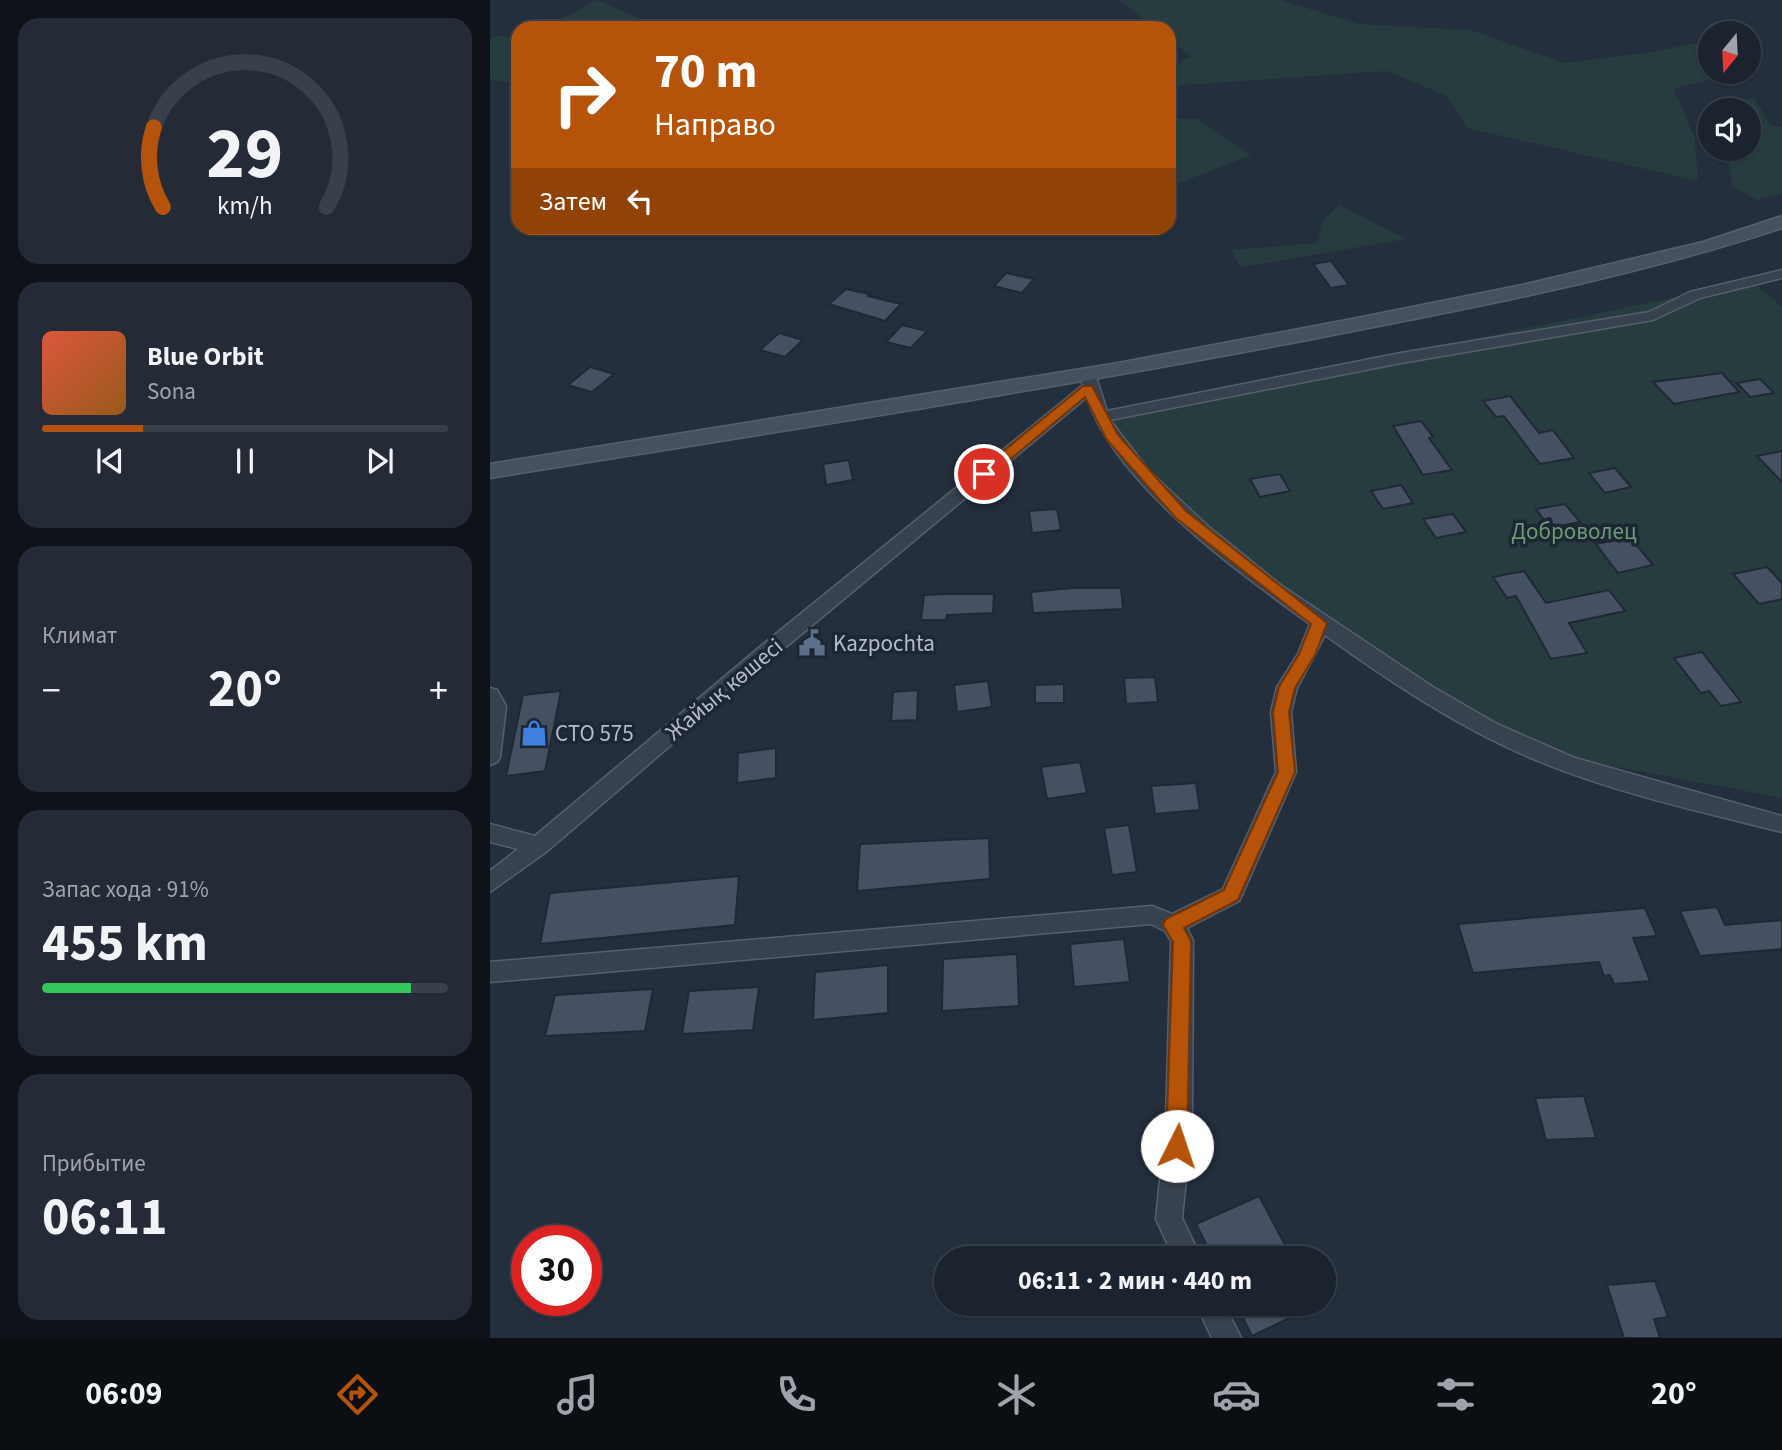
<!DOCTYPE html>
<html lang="ru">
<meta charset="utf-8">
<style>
:root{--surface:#1b232e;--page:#242b36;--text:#f1f3f6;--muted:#a0a4aa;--line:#39404a;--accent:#b45309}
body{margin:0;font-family:"Source Sans 3",sans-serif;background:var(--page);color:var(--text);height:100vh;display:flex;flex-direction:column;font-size:26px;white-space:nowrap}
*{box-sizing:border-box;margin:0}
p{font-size:23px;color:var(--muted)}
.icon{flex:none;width:38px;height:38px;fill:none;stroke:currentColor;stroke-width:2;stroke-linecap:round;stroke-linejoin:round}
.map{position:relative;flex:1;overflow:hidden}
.sheet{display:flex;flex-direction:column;gap:18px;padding:18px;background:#0f1319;width:490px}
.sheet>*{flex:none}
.top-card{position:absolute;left:21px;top:21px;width:665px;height:214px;border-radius:21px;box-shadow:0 2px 5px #0004,0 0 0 2px var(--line);background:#b45309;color:#fff;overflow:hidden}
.needle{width:46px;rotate:198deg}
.controls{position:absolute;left:1208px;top:21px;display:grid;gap:14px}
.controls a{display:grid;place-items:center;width:63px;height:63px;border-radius:50%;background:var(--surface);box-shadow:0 2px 5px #0004,0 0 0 2px var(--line);font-size:35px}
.speed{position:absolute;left:21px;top:1225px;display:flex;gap:14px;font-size:35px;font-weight:700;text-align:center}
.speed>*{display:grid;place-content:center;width:91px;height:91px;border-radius:50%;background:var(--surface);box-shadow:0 2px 5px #0004,0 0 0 2px var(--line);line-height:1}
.speed .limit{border:10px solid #d22;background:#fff;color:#111}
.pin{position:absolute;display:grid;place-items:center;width:60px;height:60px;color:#fff;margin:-30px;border:4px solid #fff;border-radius:50%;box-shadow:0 2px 7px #0007}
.me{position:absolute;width:77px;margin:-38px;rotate:4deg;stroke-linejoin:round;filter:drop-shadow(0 0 5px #0008)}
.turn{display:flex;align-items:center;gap:24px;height:147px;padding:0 28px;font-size:32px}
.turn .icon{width:91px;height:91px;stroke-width:2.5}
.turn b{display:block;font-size:49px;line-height:60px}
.then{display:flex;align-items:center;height:66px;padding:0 28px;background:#0003;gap:14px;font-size:26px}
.big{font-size:52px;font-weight:700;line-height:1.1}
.sheet .card{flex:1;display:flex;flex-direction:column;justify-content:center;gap:10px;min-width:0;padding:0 24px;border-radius:21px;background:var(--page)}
.sheet .dial{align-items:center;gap:0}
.dial svg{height:182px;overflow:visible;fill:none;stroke:var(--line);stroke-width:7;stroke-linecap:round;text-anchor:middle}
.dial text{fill:var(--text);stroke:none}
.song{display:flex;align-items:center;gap:21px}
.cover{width:84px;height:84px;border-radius:10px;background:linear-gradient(135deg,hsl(10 70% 55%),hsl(30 70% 35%))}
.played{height:7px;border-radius:4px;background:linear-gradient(90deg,var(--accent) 25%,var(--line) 25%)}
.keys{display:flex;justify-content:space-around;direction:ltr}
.heat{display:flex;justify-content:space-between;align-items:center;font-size:38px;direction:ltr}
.charge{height:10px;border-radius:5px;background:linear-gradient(90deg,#34c759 91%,var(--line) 0)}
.trip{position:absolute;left:444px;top:1246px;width:402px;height:70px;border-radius:35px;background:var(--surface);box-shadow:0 2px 5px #0004,0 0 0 2px var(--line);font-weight:700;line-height:70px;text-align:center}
.dock{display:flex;height:112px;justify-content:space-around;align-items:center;background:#0b0e12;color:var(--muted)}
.dock .icon{width:49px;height:49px}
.dock .on{color:var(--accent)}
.dock b{font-size:32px;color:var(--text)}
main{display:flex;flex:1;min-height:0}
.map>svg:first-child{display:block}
.green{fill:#263c3f}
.building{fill:#455162;stroke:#1f2835;stroke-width:2}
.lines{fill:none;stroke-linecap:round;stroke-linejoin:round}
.minor-casing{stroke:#565f6c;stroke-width:3}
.secondary-casing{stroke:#565f6c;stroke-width:3}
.minor{fill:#38414e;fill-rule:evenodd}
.secondary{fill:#465061;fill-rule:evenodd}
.route{fill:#b45309;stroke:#753606;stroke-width:2}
.labels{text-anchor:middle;stroke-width:7;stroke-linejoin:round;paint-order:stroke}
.park-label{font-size:23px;fill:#6b9a76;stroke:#1d2633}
.poi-label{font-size:23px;fill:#b4bcc9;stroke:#1d2633;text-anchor:start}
.street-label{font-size:23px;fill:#b4bcc9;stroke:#1d2633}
</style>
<main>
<section class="sheet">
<div class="card dial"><svg viewBox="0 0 100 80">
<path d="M14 69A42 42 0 1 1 86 69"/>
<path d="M14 69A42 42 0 0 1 10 34" stroke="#b45309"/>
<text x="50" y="56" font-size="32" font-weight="700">29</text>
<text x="50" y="72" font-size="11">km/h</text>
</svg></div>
<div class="card">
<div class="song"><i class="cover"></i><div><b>Blue Orbit</b><p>Sona</p></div></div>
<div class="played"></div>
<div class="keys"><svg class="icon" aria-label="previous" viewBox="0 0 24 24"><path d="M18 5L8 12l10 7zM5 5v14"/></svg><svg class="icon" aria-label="pause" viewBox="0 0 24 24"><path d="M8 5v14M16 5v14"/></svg><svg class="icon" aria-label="next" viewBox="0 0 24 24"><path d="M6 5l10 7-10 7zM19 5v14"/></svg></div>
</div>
<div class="card"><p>Климат</p>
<div class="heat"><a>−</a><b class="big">20°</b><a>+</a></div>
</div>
<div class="card"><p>Запас хода · 91%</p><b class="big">455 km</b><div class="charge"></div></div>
<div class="card"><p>Прибытие</p><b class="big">06:11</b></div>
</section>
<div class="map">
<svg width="1292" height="1338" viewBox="0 0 1292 1338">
<rect width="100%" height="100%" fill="#242f3e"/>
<g class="green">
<polygon points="107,0 173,28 55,28"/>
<polygon points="629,0 791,0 869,24 980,30 1075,63 1163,52 1220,40 1220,72 1249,72 1184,89 1205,139 1208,181 977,128 957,96 897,71 679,86 679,70 701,56 679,39 679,28 665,28"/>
<polygon points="7,35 28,39 28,85 0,79 0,39"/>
<polygon points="1265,99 1280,125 1292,127 1292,194 1267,200 1242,186 1237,149 1258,149 1258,110 1232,110 1231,100"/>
<polygon points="679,119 707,119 761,155 684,185 679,184"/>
<polygon points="849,205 916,239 751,267 741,250 828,243 833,220"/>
<polygon points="1262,281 1292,307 1292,798 1047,752 790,594 658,477 612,417"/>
</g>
<g class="building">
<polygon points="841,261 859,285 841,288 823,264"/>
<polygon points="516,273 544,279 532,293 504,286"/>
<polygon points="356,289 379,294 378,296 411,304 395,321 339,304"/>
<polygon points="412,325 437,331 421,348 396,342"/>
<polygon points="289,333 313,340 295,357 270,350"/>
<polygon points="100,367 124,374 102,392 78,385"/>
<polygon points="1232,373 1249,392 1184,404 1163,382"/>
<polygon points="1270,379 1284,393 1260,397 1247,383"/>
<polygon points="1020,396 1049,433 1063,430 1084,458 1050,464 1014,416 1006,417 993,401"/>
<polygon points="931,421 943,437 939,438 962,470 933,475 903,426"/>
<polygon points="1292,451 1292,482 1267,456"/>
<polygon points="359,460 363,480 336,485 333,464"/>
<polygon points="1125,468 1141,487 1115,493 1099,473"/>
<polygon points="790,474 800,491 770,497 760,479"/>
<polygon points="911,485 923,503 893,509 881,491"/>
<polygon points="1075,504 1090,522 1060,528 1046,509"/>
<polygon points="567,509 571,530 542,533 539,511"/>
<polygon points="963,514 976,532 946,538 933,519"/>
<polygon points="1140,537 1163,565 1128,573 1106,544"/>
<polygon points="1277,567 1292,583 1292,599 1269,604 1243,574"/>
<polygon points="1034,571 1056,603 1119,590 1135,611 1079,623 1097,653 1061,659 1026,596 1017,598 1003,577"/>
<polygon points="582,588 631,588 633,609 543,613 541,592"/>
<polygon points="458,594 504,594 503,613 457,615 456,620 431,620 434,595"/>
<polygon points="1212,652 1251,702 1231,706 1219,691 1211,693 1184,658"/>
<polygon points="665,677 668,702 636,704 634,678"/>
<polygon points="498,681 502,707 467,712 464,685"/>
<polygon points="574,684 574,703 545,703 545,685"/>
<polygon points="428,690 427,720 401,721 403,692"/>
<polygon points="71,691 55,771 16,776 33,695"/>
<polygon points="286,748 286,778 247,783 248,753"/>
<polygon points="590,762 597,793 557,799 551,767"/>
<polygon points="706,783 710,810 665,814 661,786"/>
<polygon points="639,825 647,872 622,875 614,828"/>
<polygon points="499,838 500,879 367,891 370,844"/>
<polygon points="249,876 245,925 50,944 60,893"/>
<polygon points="1227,907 1235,925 1292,920 1292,949 1210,956 1190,911"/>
<polygon points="1155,908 1167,936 1143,938 1160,981 1124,984 1120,975 1114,976 1109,962 983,973 968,924"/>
<polygon points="634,939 640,982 584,987 580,944"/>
<polygon points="527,954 529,1006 452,1011 453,959"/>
<polygon points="398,965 398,1013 323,1020 325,972"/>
<polygon points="269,987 263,1030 192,1034 199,991"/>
<polygon points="163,989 155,1031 55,1036 65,995"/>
<polygon points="1094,1096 1106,1138 1056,1140 1045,1098"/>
<polygon points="769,1196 802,1258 723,1258 706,1224"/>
<polygon points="1165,1281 1178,1317 1164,1319 1170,1338 1134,1338 1117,1285"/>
<polygon points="746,1304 828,1304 762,1336"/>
</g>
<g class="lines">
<g class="minor-casing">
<g id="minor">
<path d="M 1292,270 L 1292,278 L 1210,298 L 1163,320 L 911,363 L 620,420 L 659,471 L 720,528 L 792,586 L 943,687 L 1007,724 L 1085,758 L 1292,816 L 1292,832 C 1208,811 1121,792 1041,758 C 968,727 899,681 835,635 L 807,688 L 801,712 L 806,772 L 752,895 L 749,901 L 697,928 L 703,941 L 702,1121 L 692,1218 L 711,1258 L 684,1258 L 666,1219 L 676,1121 L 681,941 L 675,931 L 661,924 L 0,982 L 0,962 L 662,906 L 682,914 L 733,889 L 786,772 L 781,712 L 787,687 L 808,654 L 820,624 C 748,572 624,483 597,397 L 285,656 L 56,852 L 0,892 L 0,871 L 28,849 L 0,842 L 0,824 L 45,836 L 271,646 L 593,385 L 589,374 L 592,371 L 602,371 L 605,374 L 617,411 L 911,353 L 1159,312 L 1200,292 Z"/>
<polygon points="0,688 7,690 16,706 10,757 7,762 0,765"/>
<polygon points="706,1304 734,1304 751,1338 722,1338"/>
</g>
</g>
<g class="secondary-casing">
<path id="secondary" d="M 1292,216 L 1292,228 C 1131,281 962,312 796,344 C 532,394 266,435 0,478 L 0,464 L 628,363 L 862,319 L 1032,285 L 1213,242 Z"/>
</g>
<use href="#minor" class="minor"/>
<use href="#secondary" class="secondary"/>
</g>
<polygon class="route" points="593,386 602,386 628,435 696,511 837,623 825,655 805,688 799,712 805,772 750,895 748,900 694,928 701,941 697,1146 694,1153 687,1156 679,1153 676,1146 683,942 673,925 676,919 734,890 788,772 783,712 789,687 809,654 821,624 686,518 617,440 595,397 499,477 489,477 489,471"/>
<defs>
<g id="civic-bare" transform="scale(2.1)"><path d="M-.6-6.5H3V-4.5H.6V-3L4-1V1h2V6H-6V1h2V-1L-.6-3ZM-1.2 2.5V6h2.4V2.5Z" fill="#5c6f8a" stroke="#1d2633" stroke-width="2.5" paint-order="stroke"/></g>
<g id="shop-bare" transform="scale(2.1)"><path d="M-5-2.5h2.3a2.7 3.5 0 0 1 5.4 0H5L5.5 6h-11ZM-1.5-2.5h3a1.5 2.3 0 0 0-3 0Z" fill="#3f7fe0" stroke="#1d2633" stroke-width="2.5" paint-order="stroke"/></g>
</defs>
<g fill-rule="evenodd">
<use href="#civic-bare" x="322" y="643"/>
<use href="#shop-bare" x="44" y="733"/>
</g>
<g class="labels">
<g class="park-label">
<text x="1084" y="539">Доброволец</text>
</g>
<g class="poi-label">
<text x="343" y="651">Kazpochta</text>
<text x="65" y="741">СТО 575</text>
</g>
<g class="street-label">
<text transform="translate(234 689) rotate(-40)" y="8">Жайық көшесі</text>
</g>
</g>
</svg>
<div class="controls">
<a><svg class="needle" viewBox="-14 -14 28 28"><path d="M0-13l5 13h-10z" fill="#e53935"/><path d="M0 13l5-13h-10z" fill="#a0a4aa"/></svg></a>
<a><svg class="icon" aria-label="sound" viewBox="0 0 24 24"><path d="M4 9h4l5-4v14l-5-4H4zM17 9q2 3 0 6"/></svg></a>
</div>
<div class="speed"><div class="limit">30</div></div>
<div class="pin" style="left:494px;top:474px;background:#d93025"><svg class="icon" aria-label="arrive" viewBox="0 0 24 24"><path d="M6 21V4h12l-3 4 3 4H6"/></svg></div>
<svg class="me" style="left:687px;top:1146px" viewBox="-20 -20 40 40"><circle r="19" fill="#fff"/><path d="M0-13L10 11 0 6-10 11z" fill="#b45309"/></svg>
<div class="trip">06:11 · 2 мин · 440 m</div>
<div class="top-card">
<div class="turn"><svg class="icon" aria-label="right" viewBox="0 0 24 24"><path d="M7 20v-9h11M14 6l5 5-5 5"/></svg><div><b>70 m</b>Направо</div></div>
<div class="then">Затем<svg class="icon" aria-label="left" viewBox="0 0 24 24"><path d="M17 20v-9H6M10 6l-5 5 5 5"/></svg></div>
</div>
</div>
</main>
<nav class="dock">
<b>06:09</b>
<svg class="icon on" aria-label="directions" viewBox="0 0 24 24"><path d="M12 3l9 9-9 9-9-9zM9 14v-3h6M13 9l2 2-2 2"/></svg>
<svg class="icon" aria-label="music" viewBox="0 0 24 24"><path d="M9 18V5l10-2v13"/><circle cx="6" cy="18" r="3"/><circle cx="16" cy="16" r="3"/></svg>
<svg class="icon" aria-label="phone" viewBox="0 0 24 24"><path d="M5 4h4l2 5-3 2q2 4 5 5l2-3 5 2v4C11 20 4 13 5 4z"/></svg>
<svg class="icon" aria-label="climate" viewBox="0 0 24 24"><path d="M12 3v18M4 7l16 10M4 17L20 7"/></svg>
<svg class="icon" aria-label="car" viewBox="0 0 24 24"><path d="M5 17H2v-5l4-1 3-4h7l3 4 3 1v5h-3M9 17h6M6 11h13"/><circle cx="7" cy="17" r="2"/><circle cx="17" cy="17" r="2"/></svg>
<svg class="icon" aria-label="filters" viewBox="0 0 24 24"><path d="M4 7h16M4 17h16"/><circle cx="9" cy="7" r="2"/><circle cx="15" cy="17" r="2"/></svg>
<b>20°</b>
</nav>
